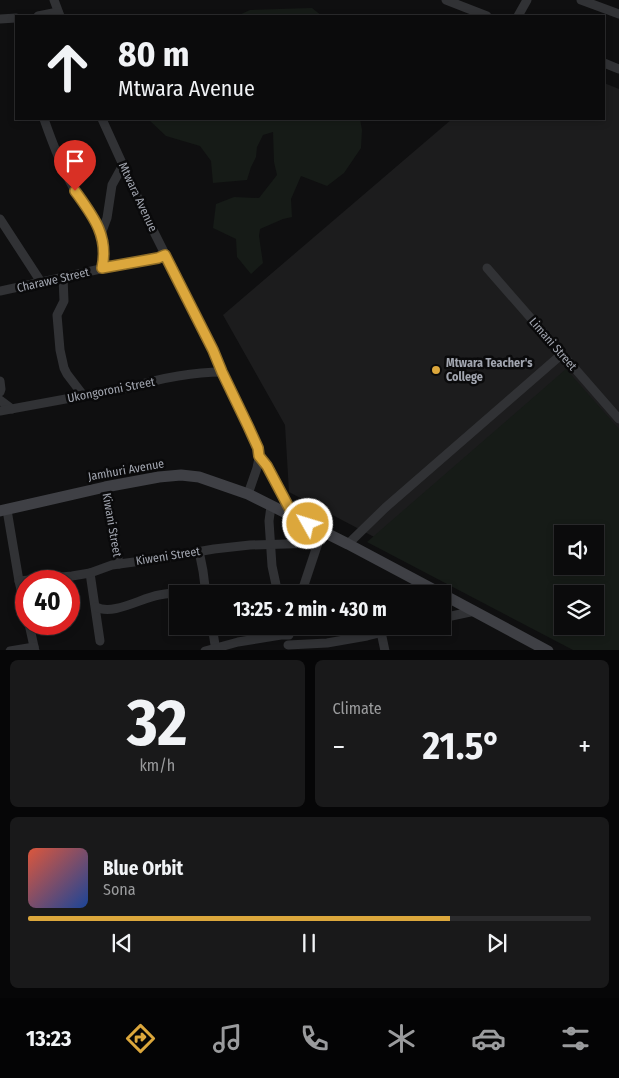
<!DOCTYPE html>
<meta charset="utf-8">
<style>
:root{--surface:#0b0b0c;--page:#19191a;--text:#f1f3f6;--muted:#9a9b9d;--line:#2b2b2d;--accent:#dca73c}
body{margin:0;font-family:"Fira Sans Condensed",sans-serif;background:var(--page);color:var(--text);height:100vh;display:flex;flex-direction:column;font-size:19px;white-space:nowrap}
*{box-sizing:border-box;margin:0}
p{font-size:16px;color:var(--muted)}
.icon{flex:none;width:28px;height:28px;fill:none;stroke:currentColor;stroke-width:2;stroke-linecap:round;stroke-linejoin:round}
.map{position:relative;height:650px;overflow:hidden}
.side{display:flex;flex-direction:column;gap:10px;padding:10px;background:#060607;flex:1}
.side>*{flex:none}
.guide{position:absolute;left:15px;top:15px;width:590px;height:105px;border-radius:0px;box-shadow:0 2px 8px #0003,0 0 0 1px var(--line);background:#0b0b0c;color:var(--text);overflow:hidden}
.fabs{position:absolute;left:554px;top:525px;display:grid;gap:10px}
.fabs a{display:grid;place-items:center;width:50px;height:50px;border-radius:0px;background:var(--surface);box-shadow:0 2px 8px #0003,0 0 0 1px var(--line);font-size:25px}
.speed{position:absolute;left:15px;top:570px;display:flex;gap:10px;font-size:25px;font-weight:700;text-align:center}
.speed>*{display:grid;place-content:center;width:65px;height:65px;border-radius:50%;background:var(--surface);box-shadow:0 2px 8px #0003,0 0 0 1px var(--line);line-height:1}
.speed .limit{border:8px solid #d22;background:#fff;color:#111}
.pin{position:absolute;display:grid;place-items:center;width:42px;height:42px;color:#fff;margin:-51px -21px;border-radius:50% 50% 50% 0;rotate:-45deg;box-shadow:0 0 5px #0007}
.pin .icon{rotate:45deg}
.me{position:absolute;width:55px;margin:-28px;rotate:309deg;stroke-linejoin:round;filter:drop-shadow(0 0 4px #0008)}
.turn{display:flex;align-items:center;gap:18px;height:105px;padding:0 20px;font-size:22px}
.turn .icon{width:65px;height:65px;stroke-width:2.5}
.turn b{display:block;font-size:35px;line-height:42px}
.big{font-size:38px;font-weight:700;line-height:1.1}
.side .card{flex:1;display:flex;flex-direction:column;justify-content:center;gap:8px;min-width:0;padding:0 18px;border-radius:8px;background:var(--page)}
.side .dial{align-items:center;gap:0}
.dial b{font-size:65px;line-height:1}
.song{display:flex;align-items:center;gap:15px}
.cover{width:60px;height:60px;border-radius:8px;background:linear-gradient(135deg,hsl(10 70% 55%),hsl(220 70% 35%))}
.played{height:5px;border-radius:2px;background:linear-gradient(90deg,var(--accent) 75%,var(--line) 75%)}
.keys{display:flex;justify-content:space-around;direction:ltr}
.heat{display:flex;justify-content:space-between;align-items:center;font-size:28px;direction:ltr}
.side .tiles{flex:1;display:grid;gap:10px;grid-template-columns:1fr 1fr}
.card:last-child{grid-column:span 2}
.trip{position:absolute;left:169px;top:585px;width:282px;height:50px;border-radius:0px;background:var(--surface);box-shadow:0 2px 8px #0003,0 0 0 1px var(--line);font-weight:700;line-height:50px;text-align:center}
.tab-bar{display:flex;height:80px;justify-content:space-around;align-items:center;background:#040405;color:var(--muted)}
.tab-bar .icon{width:35px;height:35px}
.tab-bar .current{color:var(--accent)}
.tab-bar b{font-size:22px;color:var(--text)}
.map>svg:first-child{display:block}
.built{fill:#1c1c1d;fill-rule:evenodd}
.green{fill:#161b17;fill-rule:evenodd}
.lines{fill:none;stroke-linecap:round;stroke-linejoin:round}
.street{stroke:#313235;stroke-width:9}
.secondary{stroke:#3f4045;stroke-width:11}
.route-casing{stroke:#8f6d27;stroke-width:12}
.route{stroke:#dca73c;stroke-width:9}
.poi-dot{fill:#dca73c;stroke:#0a0a0b;stroke-width:2}
.labels{text-anchor:middle;stroke-width:5;stroke-linejoin:round;paint-order:stroke}
.street-label{font-size:12px;fill:#a2a6b0;stroke:#0a0a0b}
.poi-label{font-size:12px;font-weight:bold;fill:#a2a6b0;stroke:#0a0a0b;text-anchor:start}
</style>
<div class="map">
<svg width="619" height="651" viewBox="0 0 619 651">
<rect width="100%" height="100%" fill="#0f0f10"/>
<path class="built" d="M 604,83 L 619,89 L 619,650 L 588,650 L 289,492 L 285,425 L 223,315 L 452,119 L 604,119 ZM 562,534 L 595,534 L 595,566 L 562,566 ZM 562,594 L 595,594 L 595,626 L 562,626 Z"/>
<g class="green">
<polygon points="312,8 322,16 237,16 250,10"/>
<polygon points="148,119 360,119 362,130 361,148 344,173 327,186 301,176 291,199 292,217 283,219 260,229 259,236 263,263 251,274 237,257 236,239 213,228 216,204 234,197 259,198 277,175 274,162 273,132 263,135 257,147 256,157 251,167 247,180 213,183 211,161 200,146 166,136"/>
<path d="M 566,369 L 619,429 L 619,650 L 573,650 L 367,542 ZM 562,534 L 595,534 L 595,566 L 562,566 ZM 562,594 L 595,594 L 595,626 L 562,626 Z"/>
</g>
<g class="lines">
<g class="street">
<polyline points="54,0 60,16"/>
<polyline points="446,0 487,16"/>
<polyline points="581,0 619,14"/>
<polyline points="38,16 58,12"/>
<polyline points="518,16 527,0"/>
<polyline points="0,19 16,18"/>
<polyline points="604,63 619,69"/>
<path d="M 44,119 C 52,142 61,166 73,187 C 77,195 83,202 89,210 C 101,227 107,247 102,268"/>
<polyline points="102,119 148,220 213,350 222,372 249,426 258,448 259,458 257,468 248,494"/>
<polyline points="0,219 41,282"/>
<polyline points="101,234 107,218 112,185 123,165"/>
<polyline points="487,268 619,419"/>
<polyline points="63,277 64,301 57,315 60,350 64,368 67,374 83,395"/>
<polyline points="0,291 114,266 152,259 165,255"/>
<polyline points="0,381 1,389 0,392"/>
<polyline points="0,400 12,409"/>
<path d="M 0,411 L 136,386 C 161,378 195,372 222,372"/>
<polyline points="259,456 267,466 293,517"/>
<polyline points="105,487 119,564"/>
<polyline points="271,506 269,521 272,566 278,594"/>
<polyline points="7,510 19,581 26,611"/>
<polyline points="348,544 385,508 562,354"/>
<polyline points="199,551 203,571 206,594"/>
<polyline points="90,573 100,641"/>
<polyline points="19,581 72,576 90,573 112,565 156,559 214,549 250,545 318,543"/>
<polyline points="301,594 319,540"/>
<path d="M 96,607 C 113,616 141,598 159,595 C 175,592 190,591 206,589"/>
<polyline points="442,618 475,611"/>
<polyline points="29,624 35,651"/>
<polyline points="212,626 216,651"/>
<polyline points="381,632 385,651"/>
<polyline points="288,645 327,643 367,636 408,626"/>
<polyline points="10,651 34,647"/>
<polyline points="205,651 238,642 281,635 289,635"/>
</g>
<g class="secondary">
<polyline points="0,511 105,487 159,477 181,475 199,477 248,494 348,544 442,594"/>
<polyline points="442,594 548,651"/>
</g>
</g>
<g class="lines">
<g class="route-casing">
<path id="route" d="M 75,191 C 93,216 109,236 102,268 L 158,258 L 165,255 L 213,350 L 222,372 L 248,426 L 258,448 L 259,456 L 267,466 L 294,517 L 308,524"/>
</g>
<use href="#route" class="route"/>
</g>
<circle class="poi-dot" cx="436" cy="370" r="5"/>
<g class="labels">
<g class="street-label">
<text transform="translate(138 197) rotate(65)" y="4">Mtwara Avenue</text>
<text transform="translate(53 280) rotate(-13)" y="4">Charawe Street</text>
<text transform="translate(553 344) rotate(49)" y="4">Limani Street</text>
<text transform="translate(111 390) rotate(-11)" y="4">Ukongoroni Street</text>
<text transform="translate(126 470) rotate(-10)" y="4">Jamhuri Avenue</text>
<text transform="translate(112 525) rotate(80)" y="4">Kiwani Street</text>
<text transform="translate(168 556) rotate(-9)" y="4">Kiweni Street</text>
</g>
<g class="poi-label">
<text x="446" y="367">Mtwara Teacher's<tspan x="446" dy="14">College</tspan></text>
</g>
</g>
</svg>
<div class="fabs">
<a><svg class="icon" aria-label="sound" viewBox="0 0 24 24"><path d="M4 9h4l5-4v14l-5-4H4zM17 9q2 3 0 6"/></svg></a>
<a><svg class="icon" aria-label="layers" viewBox="0 0 24 24"><path d="M12 4l9 5-9 5-9-5zM3 14l9 5 9-5"/></svg></a>
</div>
<div class="speed"><div class="limit">40</div></div>
<div class="pin" style="left:75px;top:191px;background:#d93025"><svg class="icon" aria-label="arrive" viewBox="0 0 24 24"><path d="M6 21V4h12l-3 4 3 4H6"/></svg></div>
<svg class="me" style="left:308px;top:524px" viewBox="-20 -20 40 40"><circle r="17" fill="#dca73c" stroke="#fff" stroke-width="3"/><path d="M0-11L8 9 0 5-8 9z" fill="#fff"/></svg>
<div class="trip">13:25 · 2 min · 430 m</div>
<div class="guide">
<div class="turn"><svg class="icon" aria-label="ahead" viewBox="0 0 24 24"><path d="M12 20V5M6 11l6-6 6 6"/></svg><div><b>80 m</b>Mtwara Avenue</div></div>
</div>
</div>
<section class="side">
<div class="tiles">
<div class="card dial"><b>32</b><p>km/h</p></div>
<div class="card"><p>Climate</p>
<div class="heat"><a>−</a><b class="big">21.5°</b><a>+</a></div>
</div>
<div class="card">
<div class="song"><i class="cover"></i><div><b>Blue Orbit</b><p>Sona</p></div></div>
<div class="played"></div>
<div class="keys"><svg class="icon" aria-label="previous" viewBox="0 0 24 24"><path d="M18 5L8 12l10 7zM5 5v14"/></svg><svg class="icon" aria-label="pause" viewBox="0 0 24 24"><path d="M8 5v14M16 5v14"/></svg><svg class="icon" aria-label="next" viewBox="0 0 24 24"><path d="M6 5l10 7-10 7zM19 5v14"/></svg></div>
</div>
</div>
</section>
<nav class="tab-bar">
<b>13:23</b>
<svg class="icon current" aria-label="directions" viewBox="0 0 24 24"><path d="M12 3l9 9-9 9-9-9zM9 14v-3h6M13 9l2 2-2 2"/></svg>
<svg class="icon" aria-label="music" viewBox="0 0 24 24"><path d="M9 18V5l10-2v13"/><circle cx="6" cy="18" r="3"/><circle cx="16" cy="16" r="3"/></svg>
<svg class="icon" aria-label="phone" viewBox="0 0 24 24"><path d="M5 4h4l2 5-3 2q2 4 5 5l2-3 5 2v4C11 20 4 13 5 4z"/></svg>
<svg class="icon" aria-label="climate" viewBox="0 0 24 24"><path d="M12 3v18M4 7l16 10M4 17L20 7"/></svg>
<svg class="icon" aria-label="car" viewBox="0 0 24 24"><path d="M5 17H2v-5l4-1 3-4h7l3 4 3 1v5h-3M9 17h6M6 11h13"/><circle cx="7" cy="17" r="2"/><circle cx="17" cy="17" r="2"/></svg>
<svg class="icon" aria-label="filters" viewBox="0 0 24 24"><path d="M4 7h16M4 17h16"/><circle cx="9" cy="7" r="2"/><circle cx="15" cy="17" r="2"/></svg>
</nav>
